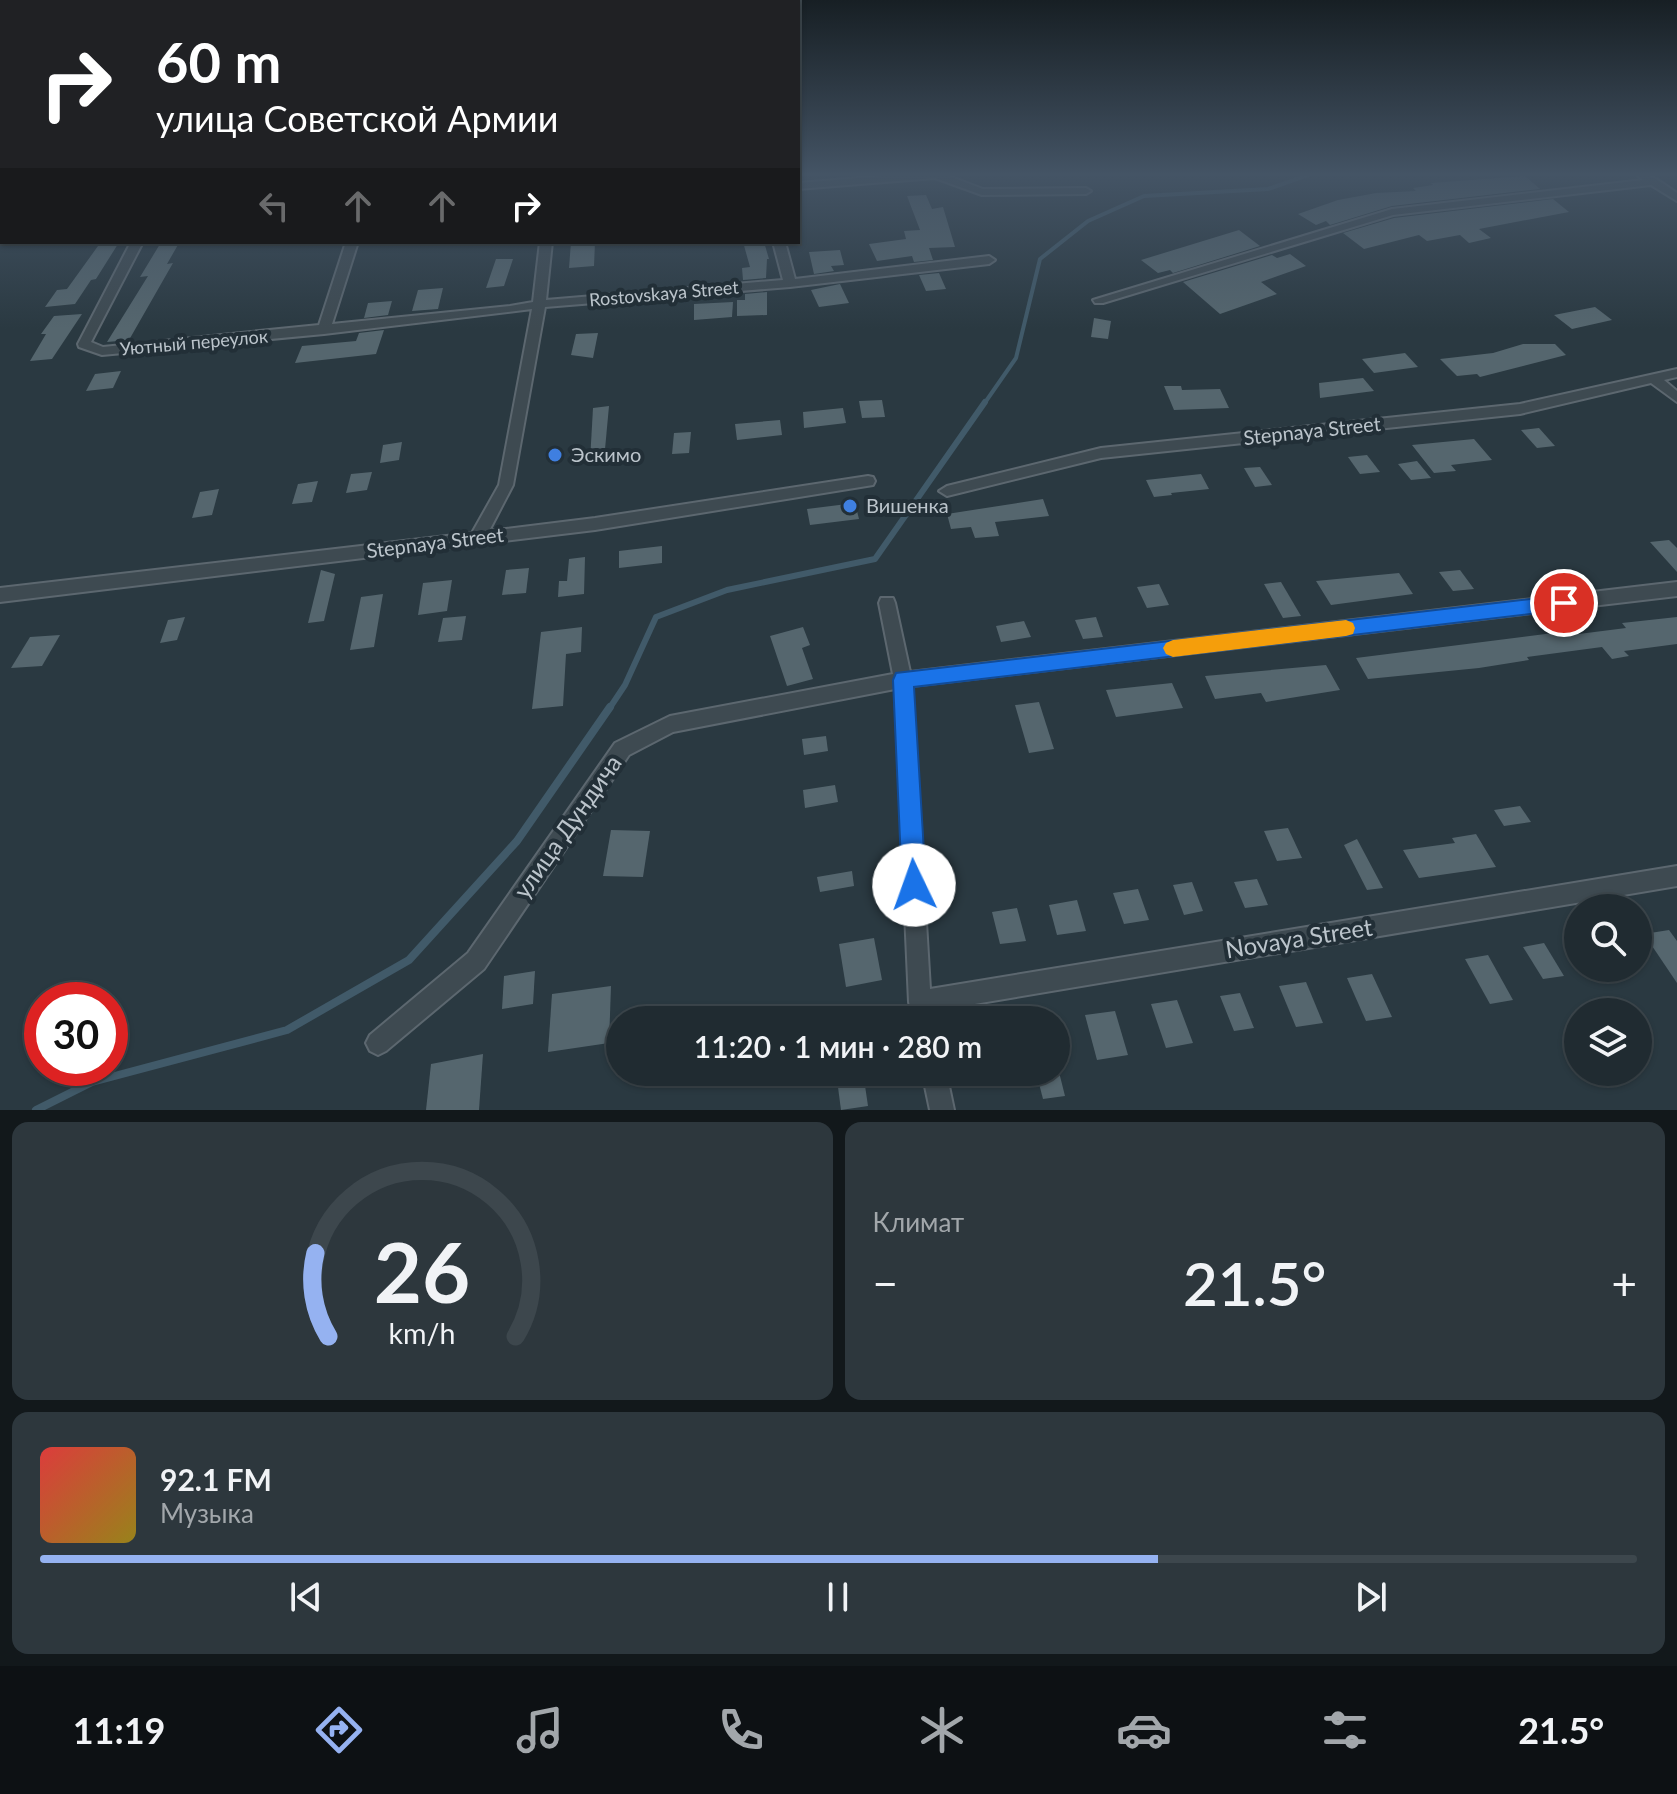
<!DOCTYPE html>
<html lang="ru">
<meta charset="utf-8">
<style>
:root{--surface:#202b31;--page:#2d373d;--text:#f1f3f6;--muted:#a2a7ab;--line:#3d474d;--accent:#95b2f1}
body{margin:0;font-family:Lato,sans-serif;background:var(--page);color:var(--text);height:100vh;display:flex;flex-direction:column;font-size:30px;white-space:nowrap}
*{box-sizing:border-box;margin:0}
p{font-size:26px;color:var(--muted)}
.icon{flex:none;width:44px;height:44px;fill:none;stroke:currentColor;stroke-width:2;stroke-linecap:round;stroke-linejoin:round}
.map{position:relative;height:1110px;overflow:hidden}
.panel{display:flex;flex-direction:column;gap:12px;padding:12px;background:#12181b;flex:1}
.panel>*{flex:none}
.top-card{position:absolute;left:0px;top:0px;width:800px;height:244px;box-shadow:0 2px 6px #0004,0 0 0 2px var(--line);background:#202124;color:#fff;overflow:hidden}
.tools{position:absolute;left:1564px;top:894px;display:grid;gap:16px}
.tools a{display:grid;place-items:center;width:88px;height:88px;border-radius:50%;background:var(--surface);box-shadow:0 2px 6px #0004,0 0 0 2px var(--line);font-size:40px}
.speed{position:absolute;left:24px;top:982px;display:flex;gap:16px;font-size:40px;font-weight:700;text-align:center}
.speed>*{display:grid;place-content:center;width:104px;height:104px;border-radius:50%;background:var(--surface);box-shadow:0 2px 6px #0004,0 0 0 2px var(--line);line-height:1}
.speed .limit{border:12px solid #d22;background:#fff;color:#111}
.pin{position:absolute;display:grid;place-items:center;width:68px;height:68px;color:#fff;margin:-34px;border:4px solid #fff;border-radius:50%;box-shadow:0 2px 8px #0007}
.me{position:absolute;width:88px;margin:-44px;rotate:357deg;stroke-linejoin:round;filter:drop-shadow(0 0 6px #0008)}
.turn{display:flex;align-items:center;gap:28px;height:168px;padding:0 24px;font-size:36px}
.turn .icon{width:104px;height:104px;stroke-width:2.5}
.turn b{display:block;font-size:56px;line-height:68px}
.lanes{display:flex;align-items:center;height:76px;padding:0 24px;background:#0003;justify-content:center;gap:40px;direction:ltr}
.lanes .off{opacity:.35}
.big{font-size:60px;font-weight:600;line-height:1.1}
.panel .card{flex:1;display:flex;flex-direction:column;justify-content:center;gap:12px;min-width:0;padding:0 28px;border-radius:16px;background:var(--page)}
.panel .dial{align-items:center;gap:0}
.dial svg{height:208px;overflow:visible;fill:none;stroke:var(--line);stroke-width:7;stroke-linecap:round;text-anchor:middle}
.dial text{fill:var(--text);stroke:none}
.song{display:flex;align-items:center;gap:24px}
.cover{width:96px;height:96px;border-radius:12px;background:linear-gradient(135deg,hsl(0 70% 55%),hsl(50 70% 35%))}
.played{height:8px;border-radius:4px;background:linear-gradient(90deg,var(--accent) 70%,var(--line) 70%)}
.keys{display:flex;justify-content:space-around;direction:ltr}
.heat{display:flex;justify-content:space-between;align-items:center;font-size:44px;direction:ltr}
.panel .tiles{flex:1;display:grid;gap:12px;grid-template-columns:1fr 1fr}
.card:last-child{grid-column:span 2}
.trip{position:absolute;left:606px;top:1006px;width:464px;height:80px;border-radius:40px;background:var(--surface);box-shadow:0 2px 6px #0004,0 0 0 2px var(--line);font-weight:600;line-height:80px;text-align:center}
.dock{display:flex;height:128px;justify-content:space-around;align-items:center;background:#0d1114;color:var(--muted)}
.dock .icon{width:56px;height:56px}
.dock .on{color:var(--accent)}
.dock b{font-size:36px;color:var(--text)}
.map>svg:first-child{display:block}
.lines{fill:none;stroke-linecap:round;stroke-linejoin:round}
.stream-far2{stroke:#415a69;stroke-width:4}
.stream-far1{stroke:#415a69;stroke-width:6}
.stream{stroke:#415a69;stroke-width:8}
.building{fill:#55666e}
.minor-casing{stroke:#5c676f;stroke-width:4}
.minor{fill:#3e4a51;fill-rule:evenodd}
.route{fill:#1a73e8;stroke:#114b97;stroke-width:2}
.slow{fill:#f59e0b}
.shop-dot{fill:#3f7fe0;stroke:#222f37;stroke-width:3}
.labels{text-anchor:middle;stroke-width:8;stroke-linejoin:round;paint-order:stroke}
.far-street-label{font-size:18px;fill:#bbc4cb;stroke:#222f37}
.street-label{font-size:20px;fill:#bbc4cb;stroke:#222f37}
.poi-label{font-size:20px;fill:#bbc4cb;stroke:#222f37;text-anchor:start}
.near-street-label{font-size:24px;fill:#bbc4cb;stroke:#222f37}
</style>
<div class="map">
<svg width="1677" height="1110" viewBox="0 0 1677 1110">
<rect width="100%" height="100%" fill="#2a3941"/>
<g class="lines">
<polyline class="stream-far2" points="984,404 1016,358 1040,259 1088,221 1144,196 1268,189 1314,173"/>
<polyline class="stream-far1" points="609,709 625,685 656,617 727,590 875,559 985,402"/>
<polyline class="stream" points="36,1110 92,1082 287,1030 409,960 517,841 610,707"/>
</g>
<g class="building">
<polygon points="1525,176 1540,189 1392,206 1330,225 1326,221 1316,225 1298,214 1338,200 1376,193 1416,191 1413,188 1433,185 1431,183"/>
<polygon points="926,195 932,209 943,207 955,247 929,248 933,260 914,262 912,256 877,261 869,244 906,239 904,231 920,230 907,196"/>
<polygon points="1553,199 1569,212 1479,229 1491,238 1469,243 1460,235 1427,241 1419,235 1364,249 1343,233 1394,218"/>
<polygon points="1239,230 1260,246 1173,273 1170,270 1158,273 1141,260"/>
<polygon points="571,242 595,242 594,266 569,268"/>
<polygon points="743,242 764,242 769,259 767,259 766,278 743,280 742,268 750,267"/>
<polygon points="179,243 167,264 173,263 129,340 107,342 148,276 140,277 160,244"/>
<polygon points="118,244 96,279 91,280 75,304 45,307 57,290 67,289 98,246"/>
<polygon points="840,250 844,265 831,266 834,271 814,274 809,252"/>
<polygon points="1290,254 1306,266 1261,282 1277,294 1220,314 1183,282 1272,255 1277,258"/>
<polygon points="496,259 513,259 504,286 486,288"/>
<polygon points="939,273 946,289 926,291 919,275"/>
<polygon points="840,284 849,303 819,307 811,290"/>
<polygon points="443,288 438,309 412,311 418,290"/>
<polygon points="767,292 767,315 737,316 737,300 745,300 745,294"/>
<polygon points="392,301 388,315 364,318 368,303"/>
<polygon points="733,302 732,317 694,320 694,304"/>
<polygon points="1595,307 1612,320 1572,329 1554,315"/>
<polygon points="82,314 52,359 30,361 46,334 41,334 54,316"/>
<polygon points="1094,318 1111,321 1108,339 1091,337"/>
<polygon points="384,330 376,354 295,363 302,346 356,341 359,333"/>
<polygon points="598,333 593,358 571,355 576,334"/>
<polygon points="1523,344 1555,344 1566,355 1480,377 1477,374 1457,376 1440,359 1493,353"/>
<polygon points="1405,353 1418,367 1374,373 1362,359"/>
<polygon points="121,371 113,388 86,391 95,374"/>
<polygon points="1363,378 1374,391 1320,398 1319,383"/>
<polygon points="1164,386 1181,386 1182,390 1220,389 1229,408 1174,410"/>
<polygon points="882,400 885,417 862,418 859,401"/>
<polygon points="609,406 604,460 590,461 593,408"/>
<polygon points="843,408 846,423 804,428 803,412"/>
<polygon points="780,420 782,435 737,440 735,424"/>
<polygon points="1539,428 1555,446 1537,448 1521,430"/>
<polygon points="691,432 689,453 672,454 674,433"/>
<polygon points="1474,439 1492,460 1451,465 1456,471 1434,473 1412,445"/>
<polygon points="402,442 399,460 380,463 383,445"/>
<polygon points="1367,455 1380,472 1360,474 1348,457"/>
<polygon points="1417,461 1431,478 1411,480 1398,464"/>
<polygon points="1260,467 1272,485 1255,487 1244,468"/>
<polygon points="372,472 367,490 346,493 351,474"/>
<polygon points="1201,474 1209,489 1171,493 1172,495 1154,497 1146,480"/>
<polygon points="318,481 312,502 292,504 298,484"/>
<polygon points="219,489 212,515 192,518 200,492"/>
<polygon points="1043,499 1049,516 995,522 999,536 975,538 971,527 951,529 947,514"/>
<polygon points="855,503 859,519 810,525 807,509"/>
<polygon points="1669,540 1677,548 1677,572 1650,542"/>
<polygon points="662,546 662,563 619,568 619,551"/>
<polygon points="585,557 584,594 558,597 559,581 567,581 569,559"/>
<polygon points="529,568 526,593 502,595 506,570"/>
<polygon points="321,570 335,574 324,621 308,623"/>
<polygon points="1460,570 1474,589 1453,591 1439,572"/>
<polygon points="1399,573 1413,594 1331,605 1316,581"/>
<polygon points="452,580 447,611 418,615 423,583"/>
<polygon points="1281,582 1301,616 1283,618 1264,584"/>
<polygon points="1159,584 1169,605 1147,608 1137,587"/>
<polygon points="383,594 374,647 350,650 361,597"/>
<polygon points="466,616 462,640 438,642 443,618"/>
<polygon points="185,617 177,640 160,643 168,620"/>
<polygon points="1096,617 1103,637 1083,639 1075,620"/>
<polygon points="1677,617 1677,644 1624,651 1629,656 1612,659 1602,647 1527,657 1529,660 1479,668 1368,679 1356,658 1561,632 1563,636 1626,628 1622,623"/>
<polygon points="1024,621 1031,637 1001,642 996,626"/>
<polygon points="582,627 581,652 566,654 563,706 532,709 541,632"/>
<polygon points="803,627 810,645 802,648 813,679 787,686 770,636"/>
<polygon points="60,635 42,666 11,668 30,637"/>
<polygon points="1326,665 1340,690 1266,702 1261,693 1215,699 1205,676"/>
<polygon points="1172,683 1183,708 1116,717 1106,690"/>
<polygon points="1039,702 1054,749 1029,753 1015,705"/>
<polygon points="826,736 828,751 804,755 802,739"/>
<polygon points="835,785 838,802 805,808 803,790"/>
<polygon points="1520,806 1531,822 1504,826 1494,810"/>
<polygon points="1288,828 1302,858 1277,861 1264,831"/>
<polygon points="611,830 650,831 643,877 603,876"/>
<polygon points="1476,834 1496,867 1419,878 1403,850 1455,843 1452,838"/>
<polygon points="1357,839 1383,888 1367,890 1344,845"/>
<polygon points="852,871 854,886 820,892 817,877"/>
<polygon points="1257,879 1268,905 1245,908 1234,882"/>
<polygon points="1192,882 1203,911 1184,915 1173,885"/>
<polygon points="1138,889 1149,920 1124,924 1113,893"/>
<polygon points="1077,900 1086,931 1057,935 1049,905"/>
<polygon points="1017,908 1026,941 1000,944 992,912"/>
<polygon points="1669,930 1677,941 1677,983 1644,934"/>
<polygon points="874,938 882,980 846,987 839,944"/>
<polygon points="1544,943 1564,976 1543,979 1523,947"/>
<polygon points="1488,955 1513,1000 1490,1004 1465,959"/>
<polygon points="535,971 533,1004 502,1009 504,976"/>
<polygon points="1372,974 1392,1017 1366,1021 1347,978"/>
<polygon points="1306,982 1323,1023 1296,1027 1279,986"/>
<polygon points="611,986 609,1043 548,1052 552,994"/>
<polygon points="1240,993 1254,1028 1234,1031 1220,996"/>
<polygon points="1177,1000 1193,1043 1166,1048 1151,1004"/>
<polygon points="1115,1011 1128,1055 1097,1060 1085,1015"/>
<polygon points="483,1054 479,1110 426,1110 431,1064"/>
<polygon points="836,1072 863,1072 868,1106 841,1110"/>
<polygon points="1036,1072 1059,1072 1065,1096 1043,1099"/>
</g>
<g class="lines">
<g class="minor-casing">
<g id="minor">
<polygon points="920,173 941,173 983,189 1086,188 1091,191 1086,194 982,195 935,178 798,189 798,183"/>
<path d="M 1635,173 C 1652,173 1663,184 1677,193 L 1677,201 L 1651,185 L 1393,215 L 1103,303 L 1095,303 L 1093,300 L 1392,209 L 1643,180 Z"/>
<polygon points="131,242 143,242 91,342 103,347 319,325 346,242 358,242 332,324 510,306 533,302 540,242 552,242 546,300 783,280 773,242 785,242 795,279 989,256 995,260 989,264 790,287 545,307 513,485 489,531 595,518 868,476 873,477 875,481 873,485 595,530 0,602 0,588 472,533 499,485 532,309 324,334 102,355 79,347 78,344"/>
<polygon points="1677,369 1677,377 1664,380 1677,391 1677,402 1651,383 1520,414 1101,458 947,496 939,491 947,486 1101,448 1520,404"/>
<polygon points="1677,582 1677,596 912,686 930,989 1677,866 1677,886 933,1011 935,1020 913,1020 909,1002 895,689 673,732 629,755 484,969 386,1051 378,1055 370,1051 366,1043 370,1035 468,953 615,743 670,716 893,674 879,603 881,598 893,598 895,603 910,672"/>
<polygon points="922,1072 946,1072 954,1110 930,1110"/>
</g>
</g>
<use href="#minor" class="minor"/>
</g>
<linearGradient id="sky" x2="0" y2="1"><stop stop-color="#171f24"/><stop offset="0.53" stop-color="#445465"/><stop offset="1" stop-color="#445465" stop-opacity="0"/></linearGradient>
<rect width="1677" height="329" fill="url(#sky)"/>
<polygon class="route" points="1564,595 1571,597 1573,603 1571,608 1564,610 914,687 926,885 922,893 914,897 906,893 902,885 893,680 896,673"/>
<polygon class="slow" points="1346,620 1353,623 1355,628 1353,634 1346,636 1173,657 1166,654 1163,648 1166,643 1173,640"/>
<g class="shop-dot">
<circle cx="555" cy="455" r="8"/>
<circle cx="850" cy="506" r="8"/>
</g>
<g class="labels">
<g class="far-street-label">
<text transform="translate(664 294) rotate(-5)" y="6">Rostovskaya Street</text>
<text transform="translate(194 343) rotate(-5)" y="6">Уютный переулок</text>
</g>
<g class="street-label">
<text transform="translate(1312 431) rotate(-6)" y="7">Stepnaya Street</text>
<text transform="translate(435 543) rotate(-7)" y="7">Stepnaya Street</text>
</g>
<g class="poi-label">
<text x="571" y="462">Эскимо</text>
<text x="866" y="513">Вишенка</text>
</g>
<g class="near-street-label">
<text transform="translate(568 827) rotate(-55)" y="8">улица Дундича</text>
<text transform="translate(1299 939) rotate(-9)" y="8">Novaya Street</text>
</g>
</g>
</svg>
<div class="tools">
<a><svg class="icon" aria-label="search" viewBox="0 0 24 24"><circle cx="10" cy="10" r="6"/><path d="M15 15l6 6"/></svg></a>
<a><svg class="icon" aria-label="layers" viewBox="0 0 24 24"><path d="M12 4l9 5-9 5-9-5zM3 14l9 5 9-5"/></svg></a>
</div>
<div class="speed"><div class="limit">30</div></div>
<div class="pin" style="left:1564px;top:603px;background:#d93025"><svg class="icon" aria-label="arrive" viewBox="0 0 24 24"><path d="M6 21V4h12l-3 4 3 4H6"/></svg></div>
<svg class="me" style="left:914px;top:885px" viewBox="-20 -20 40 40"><circle r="19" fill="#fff"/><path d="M0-13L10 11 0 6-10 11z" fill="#1a73e8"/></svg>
<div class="trip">11:20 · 1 мин · 280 m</div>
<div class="top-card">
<div class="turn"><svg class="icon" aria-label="right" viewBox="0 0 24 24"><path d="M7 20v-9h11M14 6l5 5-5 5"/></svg><div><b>60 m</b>улица Советской Армии</div></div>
<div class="lanes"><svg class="icon off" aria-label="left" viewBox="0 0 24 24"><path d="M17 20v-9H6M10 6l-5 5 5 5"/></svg><svg class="icon off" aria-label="ahead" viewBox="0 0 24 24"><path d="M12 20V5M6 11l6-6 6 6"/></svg><svg class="icon off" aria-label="ahead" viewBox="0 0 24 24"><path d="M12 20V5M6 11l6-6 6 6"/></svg><svg class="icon" aria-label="right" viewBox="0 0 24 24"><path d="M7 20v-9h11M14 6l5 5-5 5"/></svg></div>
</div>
</div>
<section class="panel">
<div class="tiles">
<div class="card dial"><svg viewBox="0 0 100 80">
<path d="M14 69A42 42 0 1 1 86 69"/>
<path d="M14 69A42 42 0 0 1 9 37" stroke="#95b2f1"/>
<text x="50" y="56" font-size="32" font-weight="700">26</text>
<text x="50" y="72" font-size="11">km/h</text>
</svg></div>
<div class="card"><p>Климат</p>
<div class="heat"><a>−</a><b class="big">21.5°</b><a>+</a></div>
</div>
<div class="card">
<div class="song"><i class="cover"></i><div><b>92.1 FM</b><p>Музыка</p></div></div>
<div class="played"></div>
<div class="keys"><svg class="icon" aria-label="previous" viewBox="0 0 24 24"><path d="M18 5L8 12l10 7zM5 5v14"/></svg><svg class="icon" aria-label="pause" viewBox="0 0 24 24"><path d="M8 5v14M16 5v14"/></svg><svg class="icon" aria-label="next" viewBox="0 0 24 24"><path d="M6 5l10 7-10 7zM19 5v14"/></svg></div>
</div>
</div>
</section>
<nav class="dock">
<b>11:19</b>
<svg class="icon on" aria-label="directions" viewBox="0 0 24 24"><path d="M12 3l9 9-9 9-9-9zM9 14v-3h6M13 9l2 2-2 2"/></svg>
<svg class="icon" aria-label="music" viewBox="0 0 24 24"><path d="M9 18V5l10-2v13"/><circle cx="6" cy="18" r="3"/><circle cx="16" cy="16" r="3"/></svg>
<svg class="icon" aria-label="phone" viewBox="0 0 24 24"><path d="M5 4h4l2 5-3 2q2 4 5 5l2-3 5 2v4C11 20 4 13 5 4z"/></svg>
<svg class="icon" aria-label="climate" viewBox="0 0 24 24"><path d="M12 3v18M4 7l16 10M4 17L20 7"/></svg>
<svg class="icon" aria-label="car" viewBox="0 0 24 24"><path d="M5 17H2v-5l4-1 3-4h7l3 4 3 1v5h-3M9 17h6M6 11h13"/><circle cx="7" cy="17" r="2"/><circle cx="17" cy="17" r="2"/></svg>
<svg class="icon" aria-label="filters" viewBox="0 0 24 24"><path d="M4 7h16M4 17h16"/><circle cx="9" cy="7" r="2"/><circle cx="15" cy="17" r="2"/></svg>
<b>21.5°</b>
</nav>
